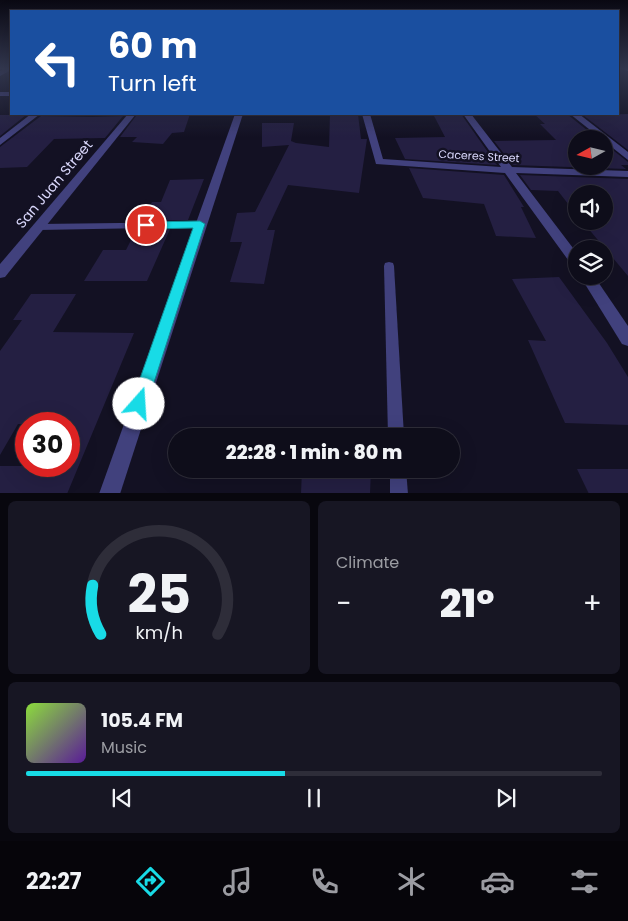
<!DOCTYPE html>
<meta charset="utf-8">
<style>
:root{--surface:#0e0d1a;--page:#171623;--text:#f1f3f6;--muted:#9b9ca2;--line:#2e2d39;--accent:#18dbe6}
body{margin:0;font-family:Poppins,sans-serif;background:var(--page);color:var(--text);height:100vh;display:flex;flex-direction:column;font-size:19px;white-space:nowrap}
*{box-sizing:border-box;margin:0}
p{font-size:16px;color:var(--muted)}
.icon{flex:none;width:28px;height:28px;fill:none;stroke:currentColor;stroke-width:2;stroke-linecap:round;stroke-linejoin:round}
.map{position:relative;height:493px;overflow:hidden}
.panel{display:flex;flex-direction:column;gap:8px;padding:8px;background:#08070e;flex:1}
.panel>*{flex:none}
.top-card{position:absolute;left:10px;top:10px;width:609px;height:105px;border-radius:0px;box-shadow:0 5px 20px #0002,0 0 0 1px var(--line);background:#1a4fa0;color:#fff;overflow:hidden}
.needle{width:32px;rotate:262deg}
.controls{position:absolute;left:568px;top:130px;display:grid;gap:10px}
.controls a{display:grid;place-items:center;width:45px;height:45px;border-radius:50%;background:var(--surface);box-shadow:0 5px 20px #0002,0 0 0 1px var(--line);font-size:25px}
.speed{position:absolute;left:15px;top:412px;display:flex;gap:10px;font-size:25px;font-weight:700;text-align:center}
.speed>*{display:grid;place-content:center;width:65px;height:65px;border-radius:50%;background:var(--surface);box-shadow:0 5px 20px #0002,0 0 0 1px var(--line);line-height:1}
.speed .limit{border:8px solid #d22;background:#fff;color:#111}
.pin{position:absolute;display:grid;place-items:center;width:42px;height:42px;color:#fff;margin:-21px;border:2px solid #fff;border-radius:50%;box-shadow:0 1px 5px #0007}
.me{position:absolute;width:55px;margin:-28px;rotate:19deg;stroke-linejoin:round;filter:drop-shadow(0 0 4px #0008)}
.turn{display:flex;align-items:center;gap:18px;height:105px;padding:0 15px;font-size:22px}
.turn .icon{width:65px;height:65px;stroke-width:2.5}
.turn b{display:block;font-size:35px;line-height:42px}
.big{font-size:38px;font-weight:800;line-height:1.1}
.panel .tile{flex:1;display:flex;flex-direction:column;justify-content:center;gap:8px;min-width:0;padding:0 18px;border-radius:8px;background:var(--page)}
.panel .dial{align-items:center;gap:0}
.dial svg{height:130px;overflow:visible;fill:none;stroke:var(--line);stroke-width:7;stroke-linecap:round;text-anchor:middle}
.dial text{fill:var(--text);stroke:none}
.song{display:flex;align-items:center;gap:15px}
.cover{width:60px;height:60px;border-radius:8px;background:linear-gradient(135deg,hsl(90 70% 55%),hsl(270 70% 35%))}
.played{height:5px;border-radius:2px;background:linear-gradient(90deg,var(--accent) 45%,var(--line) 45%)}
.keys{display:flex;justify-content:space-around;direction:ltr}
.heat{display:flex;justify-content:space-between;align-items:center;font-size:28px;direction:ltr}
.panel .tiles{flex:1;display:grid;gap:8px;grid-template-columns:1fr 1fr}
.tile:last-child{grid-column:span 2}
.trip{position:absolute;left:168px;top:428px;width:292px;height:50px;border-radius:25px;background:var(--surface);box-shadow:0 5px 20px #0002,0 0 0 1px var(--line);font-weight:800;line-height:50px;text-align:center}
.tab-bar{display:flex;height:80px;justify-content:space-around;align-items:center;background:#06050a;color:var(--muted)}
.tab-bar .icon{width:35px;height:35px}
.tab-bar .current{color:var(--accent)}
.tab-bar b{font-size:22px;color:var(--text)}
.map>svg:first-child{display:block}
.building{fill:#241f42}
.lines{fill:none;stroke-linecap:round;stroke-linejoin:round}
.service{fill:#41417d;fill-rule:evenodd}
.minor{fill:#41417d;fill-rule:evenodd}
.tertiary{fill:#41417d;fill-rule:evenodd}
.secondary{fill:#787bf1;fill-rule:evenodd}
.route{fill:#18dbe6;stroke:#108e96}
.labels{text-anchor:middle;stroke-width:5;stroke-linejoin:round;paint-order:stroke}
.far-street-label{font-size:11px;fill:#d9d7fb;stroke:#131123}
.street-label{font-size:14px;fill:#d9d7fb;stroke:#131123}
</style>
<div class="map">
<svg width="628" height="494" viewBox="0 0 628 494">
<rect width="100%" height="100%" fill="#131123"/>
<g class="building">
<polygon points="161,114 190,114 184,132 172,133 163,144 132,142 137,137 120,137 136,116 159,116"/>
<polygon points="330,114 358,114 361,139 367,139 359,193 288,185 267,230 275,230 264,284 230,282 242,242 230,242 237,213 255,212 289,145 262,147 262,123 294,123 291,141 296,143 329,147"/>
<polygon points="433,114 461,114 497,165 405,159 395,138 445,137"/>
<polygon points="534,114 567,114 598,139 576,139 576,166 604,166 604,143 628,162 628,165 621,165 626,169 513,165 494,141 556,140 540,124 545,124"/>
<polygon points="628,114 628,150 583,115"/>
<polygon points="0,115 26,115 0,136"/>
<polygon points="41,116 92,117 123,116 105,138 54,139 27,167 0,168 0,147"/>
<polygon points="409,168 504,175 524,207 521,207 536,238 496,236 484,204 423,198"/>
<polygon points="520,175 628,179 628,276 582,221 604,221 604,194 576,194 576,214 558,191 531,190"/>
<polygon points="204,179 188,220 141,221 152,202 161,202 170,180"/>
<polygon points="170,229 147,281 84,281 103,250 126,250 136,230"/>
<polygon points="559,277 607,343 628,377 628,425 565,423 528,340 546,341 512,279"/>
<polygon points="31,294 76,294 53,332 134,333 67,494 0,494 0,466 69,466 69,424 18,424 0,455 0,351 22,320 13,320"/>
<polygon points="339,427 386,429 386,436 339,436"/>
<polygon points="302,469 388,469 371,469 370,494 301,494"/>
<polygon points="577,469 628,469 628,494 589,494"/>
</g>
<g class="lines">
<g class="service">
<polygon points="200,222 203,223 205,225 203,227 39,230 34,227 39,224"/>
<polygon points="389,262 393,263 394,266 404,436 388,436 384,266 385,263"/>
<polygon points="390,469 406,469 408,494 390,494"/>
</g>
<g class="minor">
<rect x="0" y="92" width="11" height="4"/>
<polygon points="31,114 40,114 0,145 0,138"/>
<polygon points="128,114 136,114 5,277 0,278 0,264"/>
<polygon points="235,114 243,114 120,494 99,494"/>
<polygon points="362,114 370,114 383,159 501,167 463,114 471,114 512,167 628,171 628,177 516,173 576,252 576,266 571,264 505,173 376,164"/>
<polygon points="570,114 579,114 628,152 628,160"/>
<polygon points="580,276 594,276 628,326 628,346 622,344"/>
</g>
<polygon class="tertiary" points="7,68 11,68 11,70 0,76 0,71"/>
<polygon class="secondary" points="622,68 628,68 628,71"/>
</g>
<linearGradient id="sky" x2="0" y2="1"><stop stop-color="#0a0913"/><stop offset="0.5" stop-color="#333850"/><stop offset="1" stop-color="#333850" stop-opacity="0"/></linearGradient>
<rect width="628" height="137" fill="url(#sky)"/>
<polygon class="route" points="200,221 205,224 147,404 145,410 139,412 133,410 131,404 193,228 146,229 141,225 146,222"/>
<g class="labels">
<g class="far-street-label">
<text transform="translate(479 156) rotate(3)" y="4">Caceres Street</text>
</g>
<g class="street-label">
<text transform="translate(54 184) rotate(-50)" y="5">San Juan Street</text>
</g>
</g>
</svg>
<div class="controls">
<a><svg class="needle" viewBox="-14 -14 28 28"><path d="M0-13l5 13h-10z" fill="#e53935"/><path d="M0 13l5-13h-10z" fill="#9b9ca2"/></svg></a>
<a><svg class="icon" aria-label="sound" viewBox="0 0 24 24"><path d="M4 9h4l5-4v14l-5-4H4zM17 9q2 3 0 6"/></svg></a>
<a><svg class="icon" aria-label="layers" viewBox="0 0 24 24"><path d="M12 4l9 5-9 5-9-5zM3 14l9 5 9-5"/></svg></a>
</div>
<div class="speed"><div class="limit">30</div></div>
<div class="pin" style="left:146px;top:225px;background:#d93025"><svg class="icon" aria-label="arrive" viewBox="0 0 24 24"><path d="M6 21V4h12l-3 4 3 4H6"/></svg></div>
<svg class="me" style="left:139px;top:404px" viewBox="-20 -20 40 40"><circle r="19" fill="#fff"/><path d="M0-13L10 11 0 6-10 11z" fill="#18dbe6"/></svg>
<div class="trip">22:28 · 1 min · 80 m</div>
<div class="top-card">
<div class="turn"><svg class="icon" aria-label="left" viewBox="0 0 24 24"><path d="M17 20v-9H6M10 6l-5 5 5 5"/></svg><div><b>60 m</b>Turn left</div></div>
</div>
</div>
<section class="panel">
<div class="tiles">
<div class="tile dial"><svg viewBox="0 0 100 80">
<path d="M14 69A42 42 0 1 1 86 69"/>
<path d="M14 69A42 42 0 0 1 9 39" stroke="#18dbe6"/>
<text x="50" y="56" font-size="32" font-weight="700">25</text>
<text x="50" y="72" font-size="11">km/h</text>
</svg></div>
<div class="tile"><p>Climate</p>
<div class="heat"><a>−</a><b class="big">21°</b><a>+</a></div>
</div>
<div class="tile">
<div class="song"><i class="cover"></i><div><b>105.4 FM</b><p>Music</p></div></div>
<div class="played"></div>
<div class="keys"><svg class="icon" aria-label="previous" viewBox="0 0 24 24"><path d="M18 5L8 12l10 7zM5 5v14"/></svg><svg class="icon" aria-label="pause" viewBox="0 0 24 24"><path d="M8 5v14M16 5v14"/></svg><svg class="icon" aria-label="next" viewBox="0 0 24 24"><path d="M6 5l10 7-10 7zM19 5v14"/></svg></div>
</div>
</div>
</section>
<nav class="tab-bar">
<b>22:27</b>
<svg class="icon current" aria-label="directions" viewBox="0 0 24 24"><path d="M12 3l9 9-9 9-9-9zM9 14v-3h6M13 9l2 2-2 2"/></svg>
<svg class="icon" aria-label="music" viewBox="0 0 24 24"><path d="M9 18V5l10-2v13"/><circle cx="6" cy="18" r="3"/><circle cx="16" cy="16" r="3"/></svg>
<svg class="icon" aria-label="phone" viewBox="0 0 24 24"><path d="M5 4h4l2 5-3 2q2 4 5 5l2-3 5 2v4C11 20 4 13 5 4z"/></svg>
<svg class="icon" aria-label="climate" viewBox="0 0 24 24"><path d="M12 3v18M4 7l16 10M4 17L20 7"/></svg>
<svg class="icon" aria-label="car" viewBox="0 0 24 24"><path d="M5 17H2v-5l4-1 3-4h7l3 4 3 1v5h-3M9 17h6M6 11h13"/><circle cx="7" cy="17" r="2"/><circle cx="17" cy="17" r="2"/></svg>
<svg class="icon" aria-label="filters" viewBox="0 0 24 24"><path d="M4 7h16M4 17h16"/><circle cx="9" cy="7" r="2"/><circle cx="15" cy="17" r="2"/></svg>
</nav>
